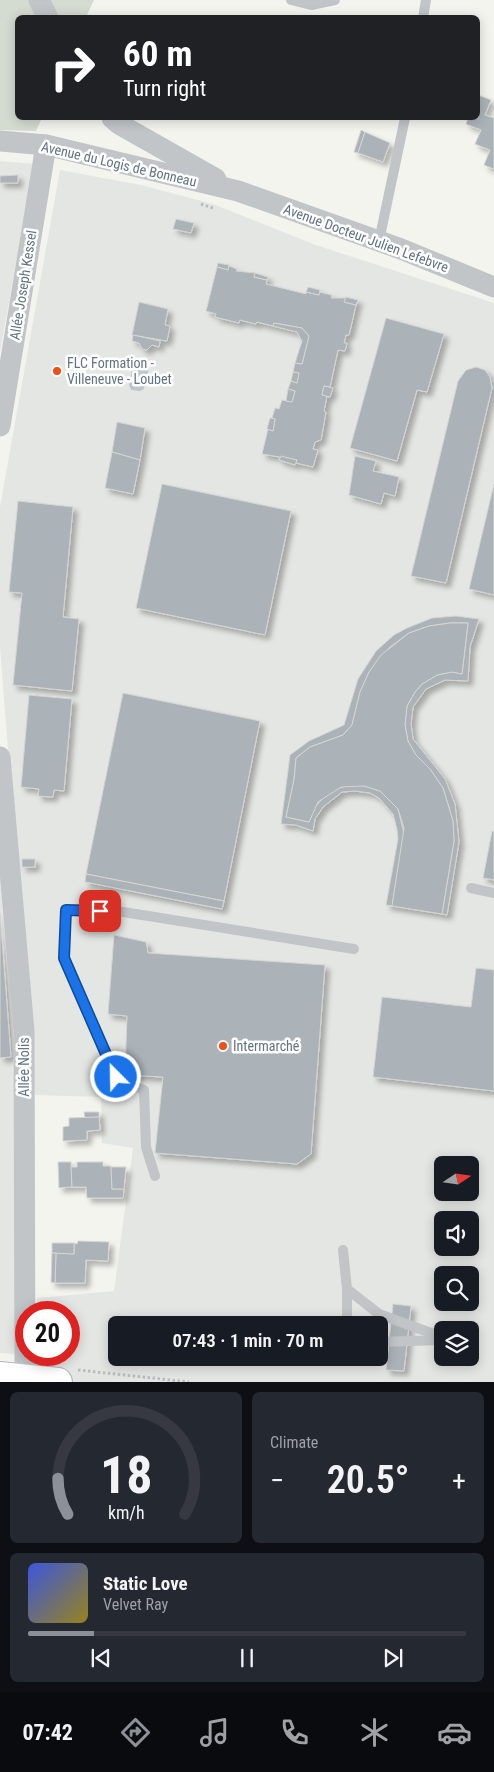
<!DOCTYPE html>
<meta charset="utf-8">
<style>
:root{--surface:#171b24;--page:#242831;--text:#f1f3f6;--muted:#9ea1a6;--line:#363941;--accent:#8c9099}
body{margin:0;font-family:"Roboto Condensed",sans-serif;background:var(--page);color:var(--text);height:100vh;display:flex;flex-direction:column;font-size:19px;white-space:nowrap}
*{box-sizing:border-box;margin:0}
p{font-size:16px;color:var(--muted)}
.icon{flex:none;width:28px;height:28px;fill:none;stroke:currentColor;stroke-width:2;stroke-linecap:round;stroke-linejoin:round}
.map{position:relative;height:1382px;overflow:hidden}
.side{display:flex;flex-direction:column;gap:10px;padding:10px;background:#0d0f14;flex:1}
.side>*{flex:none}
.hud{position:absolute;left:15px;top:15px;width:465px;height:105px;border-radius:8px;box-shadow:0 2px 12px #0003;background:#202124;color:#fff;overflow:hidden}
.needle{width:32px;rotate:77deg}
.buttons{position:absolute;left:434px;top:1156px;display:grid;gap:10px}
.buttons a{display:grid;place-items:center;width:45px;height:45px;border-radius:8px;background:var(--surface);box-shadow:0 2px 12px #0003;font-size:25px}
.speed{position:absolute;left:15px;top:1301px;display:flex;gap:10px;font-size:25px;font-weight:700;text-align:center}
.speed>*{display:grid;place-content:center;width:65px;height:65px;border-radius:50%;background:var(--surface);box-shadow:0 2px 12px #0003;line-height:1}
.speed .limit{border:8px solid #d22;background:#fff;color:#111}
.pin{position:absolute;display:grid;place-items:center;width:42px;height:42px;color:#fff;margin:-21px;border-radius:10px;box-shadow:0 2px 8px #0006}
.me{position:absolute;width:55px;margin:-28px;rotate:337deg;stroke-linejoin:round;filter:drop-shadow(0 0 4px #0008)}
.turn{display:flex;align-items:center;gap:18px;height:105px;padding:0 25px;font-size:22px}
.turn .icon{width:65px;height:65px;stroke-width:2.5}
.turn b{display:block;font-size:35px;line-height:42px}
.big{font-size:38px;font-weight:600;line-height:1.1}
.side .card{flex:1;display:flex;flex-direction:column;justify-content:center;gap:8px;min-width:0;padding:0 18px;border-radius:8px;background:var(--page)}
.side .dial{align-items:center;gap:0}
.dial svg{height:130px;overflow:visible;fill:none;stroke:var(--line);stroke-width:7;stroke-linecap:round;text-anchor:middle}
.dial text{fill:var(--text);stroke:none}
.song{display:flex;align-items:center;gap:15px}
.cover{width:60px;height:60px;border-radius:8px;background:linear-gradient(135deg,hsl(230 70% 55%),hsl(50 70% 35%))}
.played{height:5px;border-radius:2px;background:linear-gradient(90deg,var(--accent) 15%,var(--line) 15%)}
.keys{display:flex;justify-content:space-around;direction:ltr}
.heat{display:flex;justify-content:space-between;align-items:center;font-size:28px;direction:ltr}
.side .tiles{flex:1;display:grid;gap:10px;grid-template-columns:1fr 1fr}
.card:last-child{grid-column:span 2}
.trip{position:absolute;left:108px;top:1316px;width:280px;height:50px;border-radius:8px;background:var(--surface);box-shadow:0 2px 12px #0003;font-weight:600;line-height:50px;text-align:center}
.menu{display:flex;height:80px;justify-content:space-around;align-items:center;background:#090b0e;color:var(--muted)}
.menu .icon{width:35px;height:35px}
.menu .current{color:var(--accent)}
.menu b{font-size:22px;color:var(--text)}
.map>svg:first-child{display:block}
.built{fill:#e4e6e3;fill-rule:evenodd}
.green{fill:#d4dbd0}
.water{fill:#bbc7cc}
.building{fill:#abb3b8;stroke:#d5d5d2;filter:url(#shadow)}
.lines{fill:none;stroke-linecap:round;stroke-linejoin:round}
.primary-casing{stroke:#b4b8bc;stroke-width:30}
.path{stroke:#babdbf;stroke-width:3;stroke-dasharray:2.5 2.5;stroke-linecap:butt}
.lane{stroke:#c1c5c8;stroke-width:10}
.street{stroke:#c1c5c8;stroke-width:21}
.primary{stroke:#fff;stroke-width:28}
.route-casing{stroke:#114b97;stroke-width:12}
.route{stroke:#1a73e8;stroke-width:9}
.poi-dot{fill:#ef4e15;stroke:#fff;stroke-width:2}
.labels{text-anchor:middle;stroke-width:5;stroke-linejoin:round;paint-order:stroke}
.street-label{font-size:14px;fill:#617383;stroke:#fff}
.poi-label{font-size:14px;fill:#617383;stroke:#fff;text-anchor:start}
</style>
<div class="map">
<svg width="494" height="1382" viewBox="0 0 494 1382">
<defs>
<filter id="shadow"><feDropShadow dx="4.5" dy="4.5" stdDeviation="2.5" flood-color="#0004"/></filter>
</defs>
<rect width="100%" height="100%" fill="#f4f4ef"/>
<g class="built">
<polygon points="0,161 34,164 0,352"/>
<path d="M 60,170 L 141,185 L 213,204 L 316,245 L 494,303 L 494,1382 L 43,1382 L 37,1355 L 69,1355 L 69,1312 L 37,1312 L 37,1298 L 114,1291 L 133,1148 L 102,1143 L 101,1097 L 35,1095 L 0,647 L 0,507 ZM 442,1165 L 470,1165 L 470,1192 L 442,1192 ZM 442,1220 L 470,1220 L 470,1248 L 442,1248 ZM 442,1275 L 470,1275 L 470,1302 L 442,1302 ZM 116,1325 L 379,1325 L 379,1358 L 116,1358 ZM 442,1330 L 470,1330 L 470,1358 L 442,1358 Z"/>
<polygon points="0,871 14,1077 17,1299 14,1354 0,1353"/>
</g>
<polygon class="green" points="0,0 94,0 86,17 18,18 18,118 42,118 36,131 0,130"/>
<polygon class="water" points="141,361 149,368 144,389 140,391 131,390 129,385 133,365 136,365"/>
<g class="building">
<polygon points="478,95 491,100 485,115 494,118 494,169 484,165 490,150 475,144 481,130 466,124 468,118 478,118"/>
<polygon points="361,130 365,132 358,153 354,152"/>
<polygon points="365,132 390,143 383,162 358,153"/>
<polygon points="18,175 18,183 0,183 0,176"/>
<polygon points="176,219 194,223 191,233 173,229"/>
<polygon points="218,263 229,265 228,270 217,267"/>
<polygon points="229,266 237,269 236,271 255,273 254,277 267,280 266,284 306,294 306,292 319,295 319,292 332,295 331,298 346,298 344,302 356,305 349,335 346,335 344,343 347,343 345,351 338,350 330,387 324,386 322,395 327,396 324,411 326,412 321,440 315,442 313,449 318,450 313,467 296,463 297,460 262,454 268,429 273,431 275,419 272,418 275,408 279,409 282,400 292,402 295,391 288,389 291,381 297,383 299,373 293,372 295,363 302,364 309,336 302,328 274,323 273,326 257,322 256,324 240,320 239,323 215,317 216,314 206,311 217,267 228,270"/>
<polygon points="255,273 268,277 267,280 254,277"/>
<polygon points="308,287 320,290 319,295 306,292"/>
<polygon points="346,297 358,300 356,305 344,302"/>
<polygon points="139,302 168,309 165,325 170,326 167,341 132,335"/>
<polygon points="386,318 444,334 427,392 417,390 397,461 350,448"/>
<polygon points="274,323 302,328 309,336 302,364 295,363 302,341 297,332 273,326"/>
<polygon points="133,335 160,341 159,347 152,345 147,350 142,349 139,343 132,341"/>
<polygon points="476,367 485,370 490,377 492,388 446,583 411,576 458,381 466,370"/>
<polygon points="293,372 299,373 297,383 291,381"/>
<polygon points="324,386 333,388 330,397 322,395"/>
<polygon points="288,389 295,391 292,402 286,401"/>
<polygon points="270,418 275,419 273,431 267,429"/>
<polygon points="117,422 145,428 140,460 112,452"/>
<polygon points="112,452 140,460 133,494 105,488"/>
<polygon points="281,456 297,460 295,465 279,460"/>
<polygon points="355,456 376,461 373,471 399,477 395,496 384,493 381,504 349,495"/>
<polygon points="162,484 291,511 265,635 136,608"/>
<polygon points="494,484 494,595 469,589"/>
<polygon points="18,501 73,507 63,617 79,619 72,691 13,685 22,593 9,592"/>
<polygon points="456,616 479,619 470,647 468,681 445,680 426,689 413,707 411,724 413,739 445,779 455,804 459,842 447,915 442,914 454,841 453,821 443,788 430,769 416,755 408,741 405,725 407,706 415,692 422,684 437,675 452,672 462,674 468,623 450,623 429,626 409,633 390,647 369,672 360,692 352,725 343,735 310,747 296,758 294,780 286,817 309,822 315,807 324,797 333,790 349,785 364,786 380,791 398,809 404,834 392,906 386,905 398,839 397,829 393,814 379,798 370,793 355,791 342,792 323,807 315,819 313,831 296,825 281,824 290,755 309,741 344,725 358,679 376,651 394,635 407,628 432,618"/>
<polygon points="450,623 468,623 462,674 452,672 437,675 422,684 415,692 407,706 405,725 408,741 416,755 430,769 443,788 453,821 454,841 442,914 392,906 404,828 398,809 380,791 364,786 341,787 318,802 309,822 286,817 294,780 296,758 310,747 343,735 352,725 360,692 369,672 381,655 409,633 429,626"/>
<polygon points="123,693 260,721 224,901 86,874"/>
<polygon points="29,695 72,699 64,791 54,790 53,797 38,796 39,789 21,787"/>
<polygon points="492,831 494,832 494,880 483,878"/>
<rect x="22" y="859" width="13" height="8"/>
<polygon points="86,874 224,901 222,909 85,882"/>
<polygon points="0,913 11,1057 0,1058"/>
<polygon points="114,935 146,942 148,953 325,965 311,1154 297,1164 155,1153 163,1077 125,1075 127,1016 108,1014"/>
<polygon points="476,968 494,970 494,1091 373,1077 382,997 471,1007"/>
<polygon points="84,1112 99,1112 99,1117 85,1118"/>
<polygon points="99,1117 100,1130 87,1131 87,1140 63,1141 63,1127 69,1126 69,1118"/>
<polygon points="58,1162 71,1162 72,1187 59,1188"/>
<polygon points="77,1162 103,1162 103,1166 111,1166 112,1189 124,1189 123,1198 87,1198 86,1187 72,1187 71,1167 77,1167"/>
<polygon points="111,1167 126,1167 124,1189 112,1189"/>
<polygon points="78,1241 109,1242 108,1261 86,1260 85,1283 55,1283 56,1253 74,1254 74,1243 77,1244"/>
<polygon points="52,1243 74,1243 74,1254 52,1253"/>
<polygon points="52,1253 56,1253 55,1283 51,1282"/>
<polygon points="393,1304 411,1306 404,1371 386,1370"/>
</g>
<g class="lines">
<g class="primary-casing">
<polyline id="primary" points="0,1376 58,1382"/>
</g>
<g class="path">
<polyline points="201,204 213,208"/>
<polyline points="78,1370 189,1382"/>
</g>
<g class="lane">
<polyline points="291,0 311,5 335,0"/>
<polyline points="423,18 426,0"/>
<polyline points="379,241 405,118"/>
<polyline points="471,888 494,893"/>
<polyline points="155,1176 146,1147 144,1090 116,1077 64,958 66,910 117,911 354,949"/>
<polyline points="343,1250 347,1289 379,1314 442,1337"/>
<polyline points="347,1289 347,1318 356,1325"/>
<polyline points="379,1342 442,1340"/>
</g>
<g class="street">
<polyline points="39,0 48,18"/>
<polyline points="112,118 119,124 216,179"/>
<polyline points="0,141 46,145 238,191 401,249 494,287"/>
<polyline points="0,426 46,145"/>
<polyline points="0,757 24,1031 25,1378"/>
</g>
<use href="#primary" class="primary"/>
</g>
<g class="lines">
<g class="route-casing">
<polyline id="route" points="100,911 66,910 64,958 116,1077"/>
</g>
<use href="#route" class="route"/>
</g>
<g class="poi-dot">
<circle cx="57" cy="371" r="5"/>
<circle cx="223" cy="1046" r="5"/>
</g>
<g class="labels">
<g class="street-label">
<text transform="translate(119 164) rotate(13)" y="5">Avenue du Logis de Bonneau</text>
<text transform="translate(366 238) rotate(20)" y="5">Avenue Docteur Julien Lefebvre</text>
<text transform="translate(23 285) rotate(-81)" y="5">Allée Joseph Kessel</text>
<text transform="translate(24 1067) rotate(-90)" y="5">Allée Nolis</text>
</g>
<g class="poi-label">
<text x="67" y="368">FLC Formation -<tspan x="67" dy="16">Villeneuve - Loubet</tspan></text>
<text x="233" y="1051">Intermarché</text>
</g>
</g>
</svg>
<div class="buttons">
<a><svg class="needle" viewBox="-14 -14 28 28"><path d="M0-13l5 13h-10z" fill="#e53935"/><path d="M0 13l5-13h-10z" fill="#9ea1a6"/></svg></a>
<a><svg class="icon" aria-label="sound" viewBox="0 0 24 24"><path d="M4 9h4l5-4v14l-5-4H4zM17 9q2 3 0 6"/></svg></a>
<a><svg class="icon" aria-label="search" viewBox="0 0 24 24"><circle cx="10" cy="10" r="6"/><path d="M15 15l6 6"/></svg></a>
<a><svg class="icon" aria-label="layers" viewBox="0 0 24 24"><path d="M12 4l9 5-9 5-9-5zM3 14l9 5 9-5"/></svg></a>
</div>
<div class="speed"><div class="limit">20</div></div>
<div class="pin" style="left:100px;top:911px;background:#d93025"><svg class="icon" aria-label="arrive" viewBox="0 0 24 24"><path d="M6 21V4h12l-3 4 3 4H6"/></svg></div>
<svg class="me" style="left:116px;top:1077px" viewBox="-20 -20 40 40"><circle r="17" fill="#1a73e8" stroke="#fff" stroke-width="3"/><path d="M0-11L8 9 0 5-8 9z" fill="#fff"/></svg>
<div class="trip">07:43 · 1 min · 70 m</div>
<div class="hud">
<div class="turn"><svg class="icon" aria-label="right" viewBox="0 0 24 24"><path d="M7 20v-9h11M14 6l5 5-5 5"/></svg><div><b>60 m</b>Turn right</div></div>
</div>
</div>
<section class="side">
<div class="tiles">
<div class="card dial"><svg viewBox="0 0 100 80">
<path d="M14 69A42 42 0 1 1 86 69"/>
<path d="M14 69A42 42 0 0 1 8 47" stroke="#8c9099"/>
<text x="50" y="56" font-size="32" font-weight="700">18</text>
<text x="50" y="72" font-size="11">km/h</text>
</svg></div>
<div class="card"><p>Climate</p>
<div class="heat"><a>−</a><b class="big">20.5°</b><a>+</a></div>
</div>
<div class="card">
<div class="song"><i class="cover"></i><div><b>Static Love</b><p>Velvet Ray</p></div></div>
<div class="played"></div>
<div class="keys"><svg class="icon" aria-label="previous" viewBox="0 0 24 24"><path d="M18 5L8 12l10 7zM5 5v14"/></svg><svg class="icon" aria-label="pause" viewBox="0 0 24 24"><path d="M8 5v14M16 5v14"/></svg><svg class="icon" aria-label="next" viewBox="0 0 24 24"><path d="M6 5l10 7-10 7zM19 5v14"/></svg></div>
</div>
</div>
</section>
<nav class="menu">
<b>07:42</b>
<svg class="icon current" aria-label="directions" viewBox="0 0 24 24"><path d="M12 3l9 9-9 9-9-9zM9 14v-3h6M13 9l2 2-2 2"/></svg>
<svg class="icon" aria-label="music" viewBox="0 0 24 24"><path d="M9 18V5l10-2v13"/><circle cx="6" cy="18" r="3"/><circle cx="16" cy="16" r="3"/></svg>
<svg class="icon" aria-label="phone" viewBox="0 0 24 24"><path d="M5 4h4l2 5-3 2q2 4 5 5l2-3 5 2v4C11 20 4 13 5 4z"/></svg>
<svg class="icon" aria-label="climate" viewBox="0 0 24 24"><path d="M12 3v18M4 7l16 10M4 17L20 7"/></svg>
<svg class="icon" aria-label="car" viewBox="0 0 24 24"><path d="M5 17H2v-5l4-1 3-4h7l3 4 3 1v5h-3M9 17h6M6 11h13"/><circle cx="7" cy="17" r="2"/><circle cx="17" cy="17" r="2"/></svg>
</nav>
